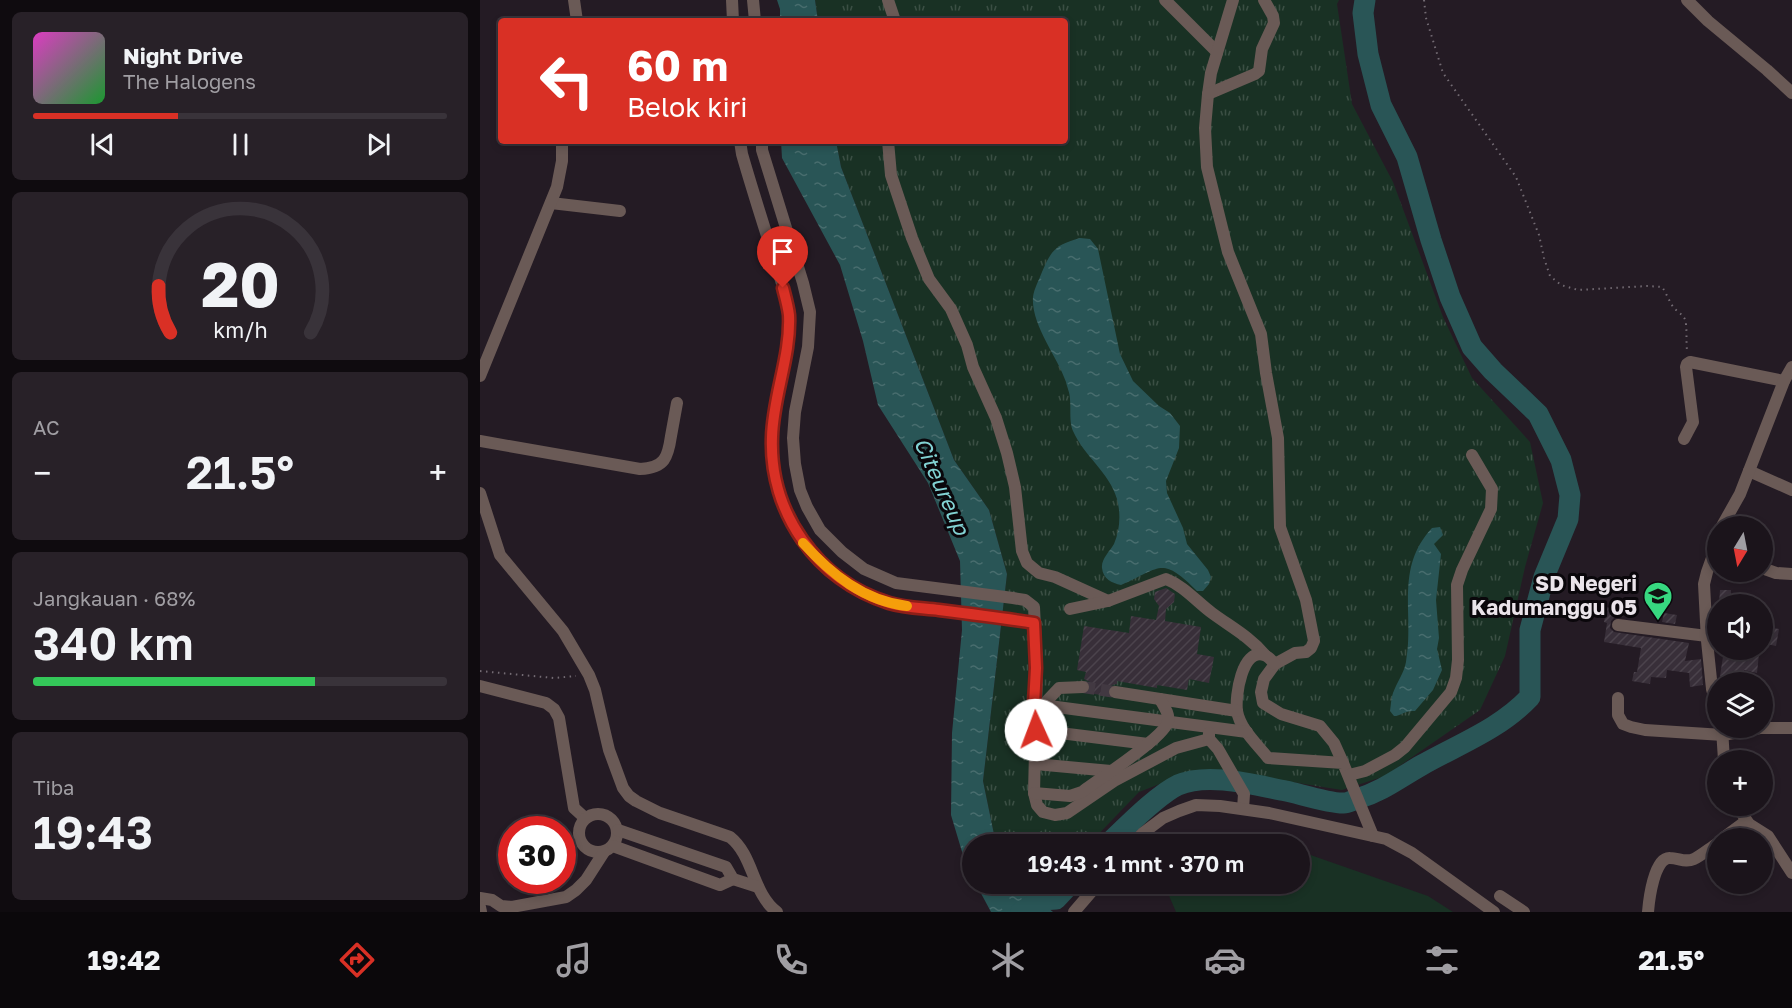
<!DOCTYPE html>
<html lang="id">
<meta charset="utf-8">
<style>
:root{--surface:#1b141b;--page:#282128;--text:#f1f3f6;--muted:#a09ea3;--line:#39333a;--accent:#d93025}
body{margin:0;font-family:"Golos Text",sans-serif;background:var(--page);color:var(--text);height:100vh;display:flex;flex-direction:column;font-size:22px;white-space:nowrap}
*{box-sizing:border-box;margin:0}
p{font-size:20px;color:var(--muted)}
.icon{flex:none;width:33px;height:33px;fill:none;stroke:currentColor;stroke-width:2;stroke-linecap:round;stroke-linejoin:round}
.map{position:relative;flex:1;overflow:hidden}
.drawer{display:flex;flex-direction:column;gap:12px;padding:12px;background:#0f0b0f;width:480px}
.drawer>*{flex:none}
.guide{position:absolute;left:18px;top:18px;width:570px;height:126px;border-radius:6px;box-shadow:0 3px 9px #0003,0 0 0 2px var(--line);background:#d93025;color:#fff;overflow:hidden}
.needle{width:39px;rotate:190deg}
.buttons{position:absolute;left:1227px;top:516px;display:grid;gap:12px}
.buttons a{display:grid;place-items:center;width:66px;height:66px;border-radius:50%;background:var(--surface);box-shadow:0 3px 9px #0003,0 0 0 2px var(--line);font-size:30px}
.speed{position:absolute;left:18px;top:816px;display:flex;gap:12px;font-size:30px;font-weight:700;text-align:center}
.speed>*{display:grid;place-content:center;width:78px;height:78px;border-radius:50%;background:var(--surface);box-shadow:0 3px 9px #0003,0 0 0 2px var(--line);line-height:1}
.speed .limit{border:9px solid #d22;background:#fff;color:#111}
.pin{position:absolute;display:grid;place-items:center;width:51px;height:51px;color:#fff;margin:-62px -26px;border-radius:50% 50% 50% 0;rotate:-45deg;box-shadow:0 0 6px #0007}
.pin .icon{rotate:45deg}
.me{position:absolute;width:66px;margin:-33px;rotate:358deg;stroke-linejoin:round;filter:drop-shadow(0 0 4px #0008)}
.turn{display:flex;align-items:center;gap:21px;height:126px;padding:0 30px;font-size:27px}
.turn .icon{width:78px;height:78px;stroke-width:2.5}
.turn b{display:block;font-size:42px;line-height:51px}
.big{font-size:45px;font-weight:600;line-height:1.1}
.drawer .widget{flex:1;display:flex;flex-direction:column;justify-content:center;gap:9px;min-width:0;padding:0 21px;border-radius:9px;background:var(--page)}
.drawer .dial{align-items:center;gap:0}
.dial svg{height:156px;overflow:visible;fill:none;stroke:var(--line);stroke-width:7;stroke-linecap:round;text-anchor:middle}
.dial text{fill:var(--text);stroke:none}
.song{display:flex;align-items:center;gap:18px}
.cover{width:72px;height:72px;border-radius:9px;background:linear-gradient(135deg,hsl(310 70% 55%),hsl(130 70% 35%))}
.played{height:6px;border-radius:3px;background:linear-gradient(90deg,var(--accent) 35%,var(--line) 35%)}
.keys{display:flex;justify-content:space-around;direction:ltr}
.heat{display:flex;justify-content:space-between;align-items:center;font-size:33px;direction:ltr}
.charge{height:9px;border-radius:4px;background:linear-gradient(90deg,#34c759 68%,var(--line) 0)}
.trip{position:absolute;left:482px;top:834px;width:348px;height:60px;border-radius:30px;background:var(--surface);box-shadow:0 3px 9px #0003,0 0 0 2px var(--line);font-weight:600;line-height:60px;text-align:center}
.tabs{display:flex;height:96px;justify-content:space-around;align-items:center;background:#0b080b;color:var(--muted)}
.tabs .icon{width:42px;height:42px}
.tabs .on{color:var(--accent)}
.tabs b{font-size:27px;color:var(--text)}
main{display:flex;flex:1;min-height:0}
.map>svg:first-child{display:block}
.grass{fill:url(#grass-tufts)}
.park{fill:#193124}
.water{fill:url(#water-ripples)}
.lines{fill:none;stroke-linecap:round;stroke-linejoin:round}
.river{stroke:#295556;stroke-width:21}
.building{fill:url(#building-hatch)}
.minor-tunnel{stroke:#423942;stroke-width:12;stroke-dasharray:12 6;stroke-linecap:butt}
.path{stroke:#736b73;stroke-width:2;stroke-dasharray:1.5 4.5;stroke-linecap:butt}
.minor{stroke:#6a5a56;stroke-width:12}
.route-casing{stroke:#8d1f18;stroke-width:15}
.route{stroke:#d93025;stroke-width:10}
.slow{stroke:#f59e0b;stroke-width:10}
.labels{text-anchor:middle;stroke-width:6;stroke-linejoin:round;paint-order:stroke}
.poi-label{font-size:21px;font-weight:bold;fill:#eae4ea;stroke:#0a070b;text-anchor:end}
.water-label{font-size:22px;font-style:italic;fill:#82d2d3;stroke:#0a070b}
</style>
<main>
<section class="drawer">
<div class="widget">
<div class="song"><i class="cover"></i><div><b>Night Drive</b><p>The Halogens</p></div></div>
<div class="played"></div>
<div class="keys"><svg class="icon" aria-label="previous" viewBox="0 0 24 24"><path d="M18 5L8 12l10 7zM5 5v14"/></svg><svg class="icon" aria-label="pause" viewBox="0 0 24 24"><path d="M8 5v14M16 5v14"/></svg><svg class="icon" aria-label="next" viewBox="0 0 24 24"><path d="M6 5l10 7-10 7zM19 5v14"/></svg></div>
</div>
<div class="widget dial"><svg viewBox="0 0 100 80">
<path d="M14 69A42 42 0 1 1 86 69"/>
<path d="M14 69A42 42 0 0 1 8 45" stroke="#d93025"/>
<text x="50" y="56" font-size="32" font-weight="700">20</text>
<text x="50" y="72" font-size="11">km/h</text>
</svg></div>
<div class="widget"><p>AC</p>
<div class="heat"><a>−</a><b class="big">21.5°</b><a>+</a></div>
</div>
<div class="widget"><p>Jangkauan · 68%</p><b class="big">340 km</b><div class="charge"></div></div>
<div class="widget"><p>Tiba</p><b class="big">19:43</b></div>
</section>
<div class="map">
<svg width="1312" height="912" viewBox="0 0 1312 912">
<defs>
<pattern id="grass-tufts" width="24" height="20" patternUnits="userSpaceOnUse" patternTransform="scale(1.5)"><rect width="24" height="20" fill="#193124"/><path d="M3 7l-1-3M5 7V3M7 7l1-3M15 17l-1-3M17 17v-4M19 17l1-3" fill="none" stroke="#3b4f44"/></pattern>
<pattern id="water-ripples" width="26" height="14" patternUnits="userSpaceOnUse" patternTransform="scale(1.5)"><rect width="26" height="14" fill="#295556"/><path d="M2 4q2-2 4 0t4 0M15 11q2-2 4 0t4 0" fill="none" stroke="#486d6e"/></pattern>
<pattern id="building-hatch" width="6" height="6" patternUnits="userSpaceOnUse" patternTransform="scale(1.5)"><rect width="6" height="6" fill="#382f39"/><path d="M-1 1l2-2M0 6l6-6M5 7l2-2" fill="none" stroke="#4b434c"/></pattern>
</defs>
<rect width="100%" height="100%" fill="#241b24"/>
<polygon class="grass" points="335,0 859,0 857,4 872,104 913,182 963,317 992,378 1050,442 1063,503 1045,567 1025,656 1000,710 905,776 862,790 742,771 708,773 659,792 609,844 516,844 503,781 527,574 509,510 474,460 361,167 356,141 585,141 585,21 338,21"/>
<g class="park">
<polygon points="789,840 801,844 695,844 706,841"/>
<polygon points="819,851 948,896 973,912 696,912 684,884 819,884"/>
</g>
<g class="water">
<polygon points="297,0 335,0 338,21 300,21 300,9"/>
<polygon points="301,141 356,141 361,167 474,460 509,510 527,574 503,781 516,844 492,844 492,876 486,865 471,815 472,733 482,630 480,561 448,483 398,405 383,341 360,265 302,158"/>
<path d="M 600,238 L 610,239 L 618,249 L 640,354 L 653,381 L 679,406 L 690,413 L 700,426 L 699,448 L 686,481 L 687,493 L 703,528 L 707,544 L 728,570 L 731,577 L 729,584 L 723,591 L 717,591 C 681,555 681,568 641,585 C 632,583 623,579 622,568 C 621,559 630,551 634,544 C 640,530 641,514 637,499 C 629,472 604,456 593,431 C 589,422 591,409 590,399 C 590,393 587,387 586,382 C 577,356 551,325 553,297 C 554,289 559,280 562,272 C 572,248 577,245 600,238 Z"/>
<path d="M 960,527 L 963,535 L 954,544 L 961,554 L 956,600 L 959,638 L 957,649 L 962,670 L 953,690 L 935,711 C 925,710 921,716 914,716 L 910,711 C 911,705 911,698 913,693 C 917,682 924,673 926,662 C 935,614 914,569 952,528 Z"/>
<polygon points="496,884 538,884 573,912 511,912"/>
</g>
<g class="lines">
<g class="river">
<path d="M 628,844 C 645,828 677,795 698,785 C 728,772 775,785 806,791 C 820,794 852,804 864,803 C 868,803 873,800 877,799 C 903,791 919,778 942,765 C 979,744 1020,729 1050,697 L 1050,630 L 1064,577 L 1088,519 L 1090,495 L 1081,460 L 1058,414 L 1013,371 L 992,347 L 970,297 L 951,240 L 927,157 L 901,105 L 888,54 L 883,13 L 885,0"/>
<polyline points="541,912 562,900 576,899 590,884"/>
</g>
</g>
<g class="building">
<polygon points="686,588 695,594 694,602 686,609 685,621 721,627 717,654 734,657 729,683 709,679 707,690 677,685 677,688 637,681 637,684 632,685 628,687 627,691 628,696 608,693 611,686 610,682 604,679 606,672 597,670 604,626 649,633 651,616 676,620 679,606 674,599 675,592"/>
<polygon points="1240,590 1251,590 1250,604 1239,603"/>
<polygon points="1127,607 1142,610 1141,614 1144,614 1143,617 1135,617 1131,621 1130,628 1134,632 1209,643 1205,661 1221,659 1223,685 1210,687 1209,673 1187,670 1186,678 1171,677 1170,684 1152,681 1154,672 1157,672 1161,648 1124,642 1127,623 1124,622"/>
<polygon points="1184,613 1197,615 1195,624 1182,622"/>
<polygon points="1282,626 1299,629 1296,646 1282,643"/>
<polygon points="1244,650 1261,650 1279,654 1277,673 1264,670 1262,681 1240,676"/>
</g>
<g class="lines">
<polyline class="minor-tunnel" points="603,687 635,692"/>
<g class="path">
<path d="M 944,0 L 946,18 L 963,73 L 1036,177 L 1059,235 L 1064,258 L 1070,276 L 1081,285 L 1098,290 L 1167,286 L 1182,287 C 1187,294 1190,304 1195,309 C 1200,314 1206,316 1206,325 C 1207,333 1206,341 1207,350"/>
<polyline points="0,671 74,678 96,676"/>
</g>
<g class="minor">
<polyline points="94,0 97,21"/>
<polyline points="252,0 253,21"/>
<polyline points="273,0 275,21"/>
<polyline points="408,0 415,21"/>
<polyline points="685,0 737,52"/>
<polyline points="753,0 731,73 728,94 725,128 727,167 748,252 781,334 786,373 798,438 800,527 826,600 834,641 831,648 826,652 815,653 795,664 784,679 781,692 783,703 801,714 840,726 854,743 863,763"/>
<polyline points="1207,0 1228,21 1287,70 1312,93"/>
<polyline points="728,94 775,74 779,71 782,49 794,23 793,16 784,0"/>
<path d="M 260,141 L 262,154 C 272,189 283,223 294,258 C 299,276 308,297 309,316 C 310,357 293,396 292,437 C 290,512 337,581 410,603 C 425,608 443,608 459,610 C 491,614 523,618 554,623"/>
<polyline points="282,141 282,150 323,283 330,312 328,347 315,412 313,438 315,464 320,490 327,507 340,530 362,552 384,569 416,583 533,598 545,600 554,607 557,668 554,793 557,805 563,812 575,815 587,813 634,781 696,748 729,739"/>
<polyline points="408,141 411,175 432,238 449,279 471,309 487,345 493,367 516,418 527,453 535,487 542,551 547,563 559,573 575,577 628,601"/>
<polyline points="71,203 140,211"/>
<polyline points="0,376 77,187 82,161 82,141"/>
<polyline points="1204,439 1213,422 1206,367 1207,364 1210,362 1304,381"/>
<path d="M 0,441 L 160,469 C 185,468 188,457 191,436 C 193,425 195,414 197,403"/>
<polyline points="1269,471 1312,490"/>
<path d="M 0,493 L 20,555 L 83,631 L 109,675 L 115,690 L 129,750 L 143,788 L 149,796 L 156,801 L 180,813 L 250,837 C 274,856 272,893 297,912"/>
<polyline points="1242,526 1260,494 1304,381 1312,367"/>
<polyline points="1238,541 1227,572 1224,584 1227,641 1232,689 1238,710"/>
<polyline points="1282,568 1296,573 1312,574"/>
<path d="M 590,609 L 628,601 L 686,579 C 704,586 717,602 732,613 C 751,627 770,637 785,655"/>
<polyline points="1138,625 1227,636"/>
<path d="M 795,664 C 792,661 788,656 784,655 C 762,648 755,696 757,711 C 760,729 777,744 788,758 L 863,763 L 893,836"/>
<polyline points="0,686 66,703 74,709 79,718 94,808 105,818"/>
<polyline points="635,692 757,711"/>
<polyline points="1138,698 1138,715 1143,724 1151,727 1165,730 1243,735 1280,728 1312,728"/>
<polyline points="554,704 767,732"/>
<polyline points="563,705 579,688 603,687"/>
<polyline points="1242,729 1244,760"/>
<polyline points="556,730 668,744"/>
<polyline points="729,733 729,739 738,749 764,794 763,809"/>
<polyline points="555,764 631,771"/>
<polyline points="869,775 885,771 915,755 925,747 971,692 976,678 978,660 977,585 982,570 1011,509 1012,489 992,455"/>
<path d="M 554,793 L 590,796 L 602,792 C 617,780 686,737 688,721 C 690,714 683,705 680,699"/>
<polyline points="1257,806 1269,824 1288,836 1312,873"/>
<circle cx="118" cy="833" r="19"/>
<polyline points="138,830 246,867 253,879 278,887"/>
<polyline points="1243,838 1266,821"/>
<polyline points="652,844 663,833 683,818 699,811 716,805 740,806 789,813 906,839 932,853 1014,912"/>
<polyline points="133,846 240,885 253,879"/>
<polyline points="1020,896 1044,912"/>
<polyline points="0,898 12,900 21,906 32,907 86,897 96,890 106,880 124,852"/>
<polyline points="0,907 1,912"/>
<polyline points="594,912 618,884"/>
<path d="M 1168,912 C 1169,900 1174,857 1190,858 C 1199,858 1205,863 1214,859 C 1222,855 1230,848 1238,843"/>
</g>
</g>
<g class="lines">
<g class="route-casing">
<path id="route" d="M 303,288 C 305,296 308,306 309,315 C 311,356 293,396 292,437 C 289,512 337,581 409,603 C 425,608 443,608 459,610 C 491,614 523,618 554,623 L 556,668 L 554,704 L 556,730"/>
</g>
<use href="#route" class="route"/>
<path class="slow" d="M 323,543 C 351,574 384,601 427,606"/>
</g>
<defs>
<g id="school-pin" transform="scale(1.5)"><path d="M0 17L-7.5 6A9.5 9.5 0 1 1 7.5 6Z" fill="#37d880" stroke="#0a070b"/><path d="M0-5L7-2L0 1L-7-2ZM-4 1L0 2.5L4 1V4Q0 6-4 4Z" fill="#111"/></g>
</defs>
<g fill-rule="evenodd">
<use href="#school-pin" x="1178" y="596"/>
</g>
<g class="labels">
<g class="poi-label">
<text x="1157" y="591">SD Negeri<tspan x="1157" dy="24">Kadumanggu 05</tspan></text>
</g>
<g class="water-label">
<text transform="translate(462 486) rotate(66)" y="8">Citeureup</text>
</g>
</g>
</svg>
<div class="buttons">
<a><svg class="needle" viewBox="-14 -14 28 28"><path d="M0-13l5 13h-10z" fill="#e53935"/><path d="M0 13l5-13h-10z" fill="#a09ea3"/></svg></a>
<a><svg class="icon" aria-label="sound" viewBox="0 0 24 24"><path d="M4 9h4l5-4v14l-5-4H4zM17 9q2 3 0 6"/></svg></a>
<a><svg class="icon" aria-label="layers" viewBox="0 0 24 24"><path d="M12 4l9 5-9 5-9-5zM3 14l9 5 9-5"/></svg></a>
<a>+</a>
<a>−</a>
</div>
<div class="speed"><div class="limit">30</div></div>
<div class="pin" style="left:303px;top:288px;background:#d93025"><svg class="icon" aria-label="arrive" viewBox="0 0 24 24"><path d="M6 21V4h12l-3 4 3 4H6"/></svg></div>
<svg class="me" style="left:556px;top:730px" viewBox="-20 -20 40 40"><circle r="19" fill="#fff"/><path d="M0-13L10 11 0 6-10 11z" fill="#d93025"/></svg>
<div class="trip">19:43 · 1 mnt · 370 m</div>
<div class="guide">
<div class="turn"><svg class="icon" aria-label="left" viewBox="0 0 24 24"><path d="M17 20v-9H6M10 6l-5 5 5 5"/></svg><div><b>60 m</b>Belok kiri</div></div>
</div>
</div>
</main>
<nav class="tabs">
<b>19:42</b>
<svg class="icon on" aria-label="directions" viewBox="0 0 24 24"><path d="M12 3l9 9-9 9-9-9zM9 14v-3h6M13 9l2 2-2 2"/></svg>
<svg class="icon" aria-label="music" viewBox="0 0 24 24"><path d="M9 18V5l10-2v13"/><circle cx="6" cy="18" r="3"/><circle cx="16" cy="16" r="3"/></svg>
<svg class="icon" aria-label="phone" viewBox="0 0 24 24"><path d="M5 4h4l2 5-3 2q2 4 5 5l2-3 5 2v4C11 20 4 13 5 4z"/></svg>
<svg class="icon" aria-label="climate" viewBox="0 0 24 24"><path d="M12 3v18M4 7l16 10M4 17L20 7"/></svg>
<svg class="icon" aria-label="car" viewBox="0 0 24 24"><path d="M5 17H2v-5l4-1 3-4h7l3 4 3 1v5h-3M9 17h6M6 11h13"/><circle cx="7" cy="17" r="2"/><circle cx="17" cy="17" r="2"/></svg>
<svg class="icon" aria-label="filters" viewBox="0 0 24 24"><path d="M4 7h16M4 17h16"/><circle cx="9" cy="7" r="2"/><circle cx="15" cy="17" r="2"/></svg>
<b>21.5°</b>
</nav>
